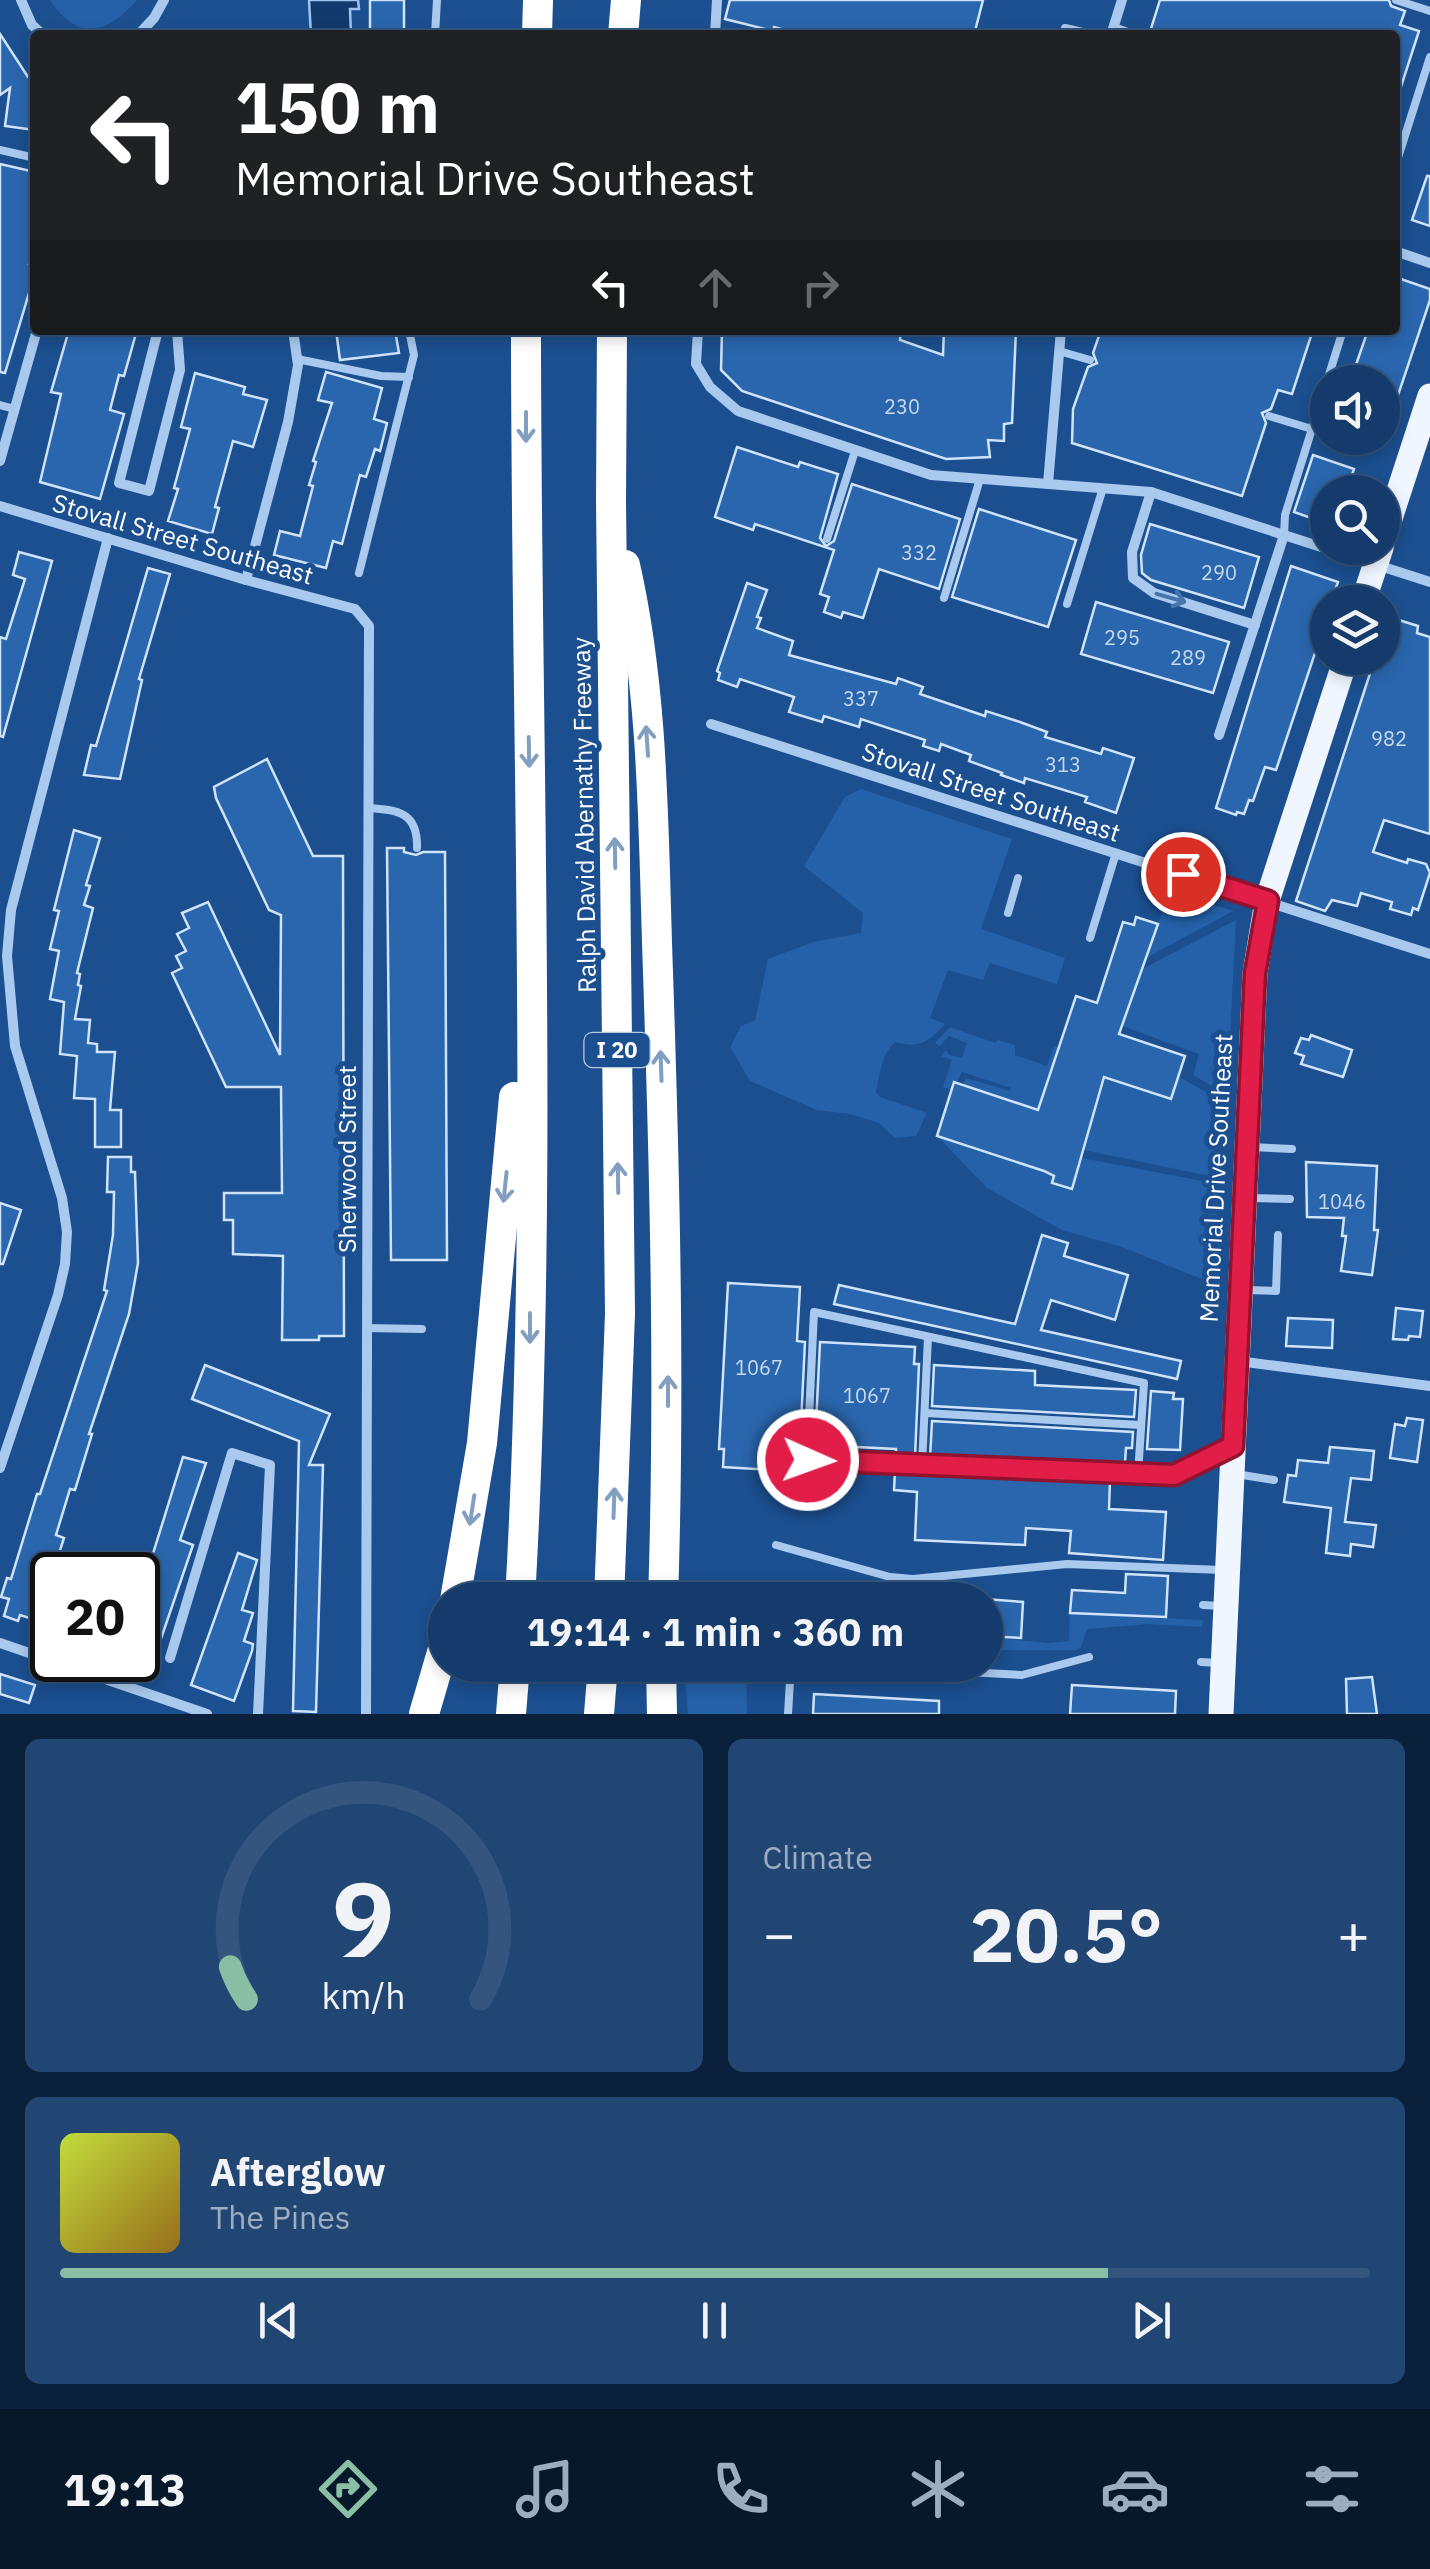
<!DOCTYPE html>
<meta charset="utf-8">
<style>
:root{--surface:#143b6b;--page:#214673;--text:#f1f3f6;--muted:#9dadc1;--line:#33557e;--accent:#8abfa5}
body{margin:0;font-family:"IBM Plex Sans",sans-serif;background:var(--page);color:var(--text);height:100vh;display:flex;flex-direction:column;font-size:38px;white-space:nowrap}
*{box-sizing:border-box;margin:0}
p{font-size:32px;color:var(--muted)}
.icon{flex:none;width:55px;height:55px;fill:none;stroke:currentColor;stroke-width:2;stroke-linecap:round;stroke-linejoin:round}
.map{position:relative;height:1714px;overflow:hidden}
.side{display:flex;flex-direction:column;gap:25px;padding:25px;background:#0b203b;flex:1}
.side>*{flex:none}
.hud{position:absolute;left:30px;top:30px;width:1370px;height:305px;border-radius:10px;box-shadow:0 5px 15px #0003,0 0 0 2px var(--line);background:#202124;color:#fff;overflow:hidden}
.fabs{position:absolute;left:1310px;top:365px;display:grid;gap:20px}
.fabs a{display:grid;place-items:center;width:90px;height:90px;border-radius:50%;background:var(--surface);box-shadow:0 5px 15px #0003,0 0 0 2px var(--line);font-size:50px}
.speed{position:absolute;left:30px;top:1552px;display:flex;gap:20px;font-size:50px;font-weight:700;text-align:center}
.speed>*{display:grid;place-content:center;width:130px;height:130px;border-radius:50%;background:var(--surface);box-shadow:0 5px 15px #0003,0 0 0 2px var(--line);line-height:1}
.speed .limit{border:5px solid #111;border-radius:15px;background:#fff;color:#111}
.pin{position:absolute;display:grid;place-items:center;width:85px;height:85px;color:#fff;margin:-42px;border:5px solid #fff;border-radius:50%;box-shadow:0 2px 10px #0007}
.me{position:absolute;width:110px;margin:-55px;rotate:92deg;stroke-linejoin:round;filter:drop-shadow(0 0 8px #0008)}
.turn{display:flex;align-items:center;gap:35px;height:210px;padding:0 40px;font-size:45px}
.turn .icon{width:130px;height:130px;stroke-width:2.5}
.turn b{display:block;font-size:70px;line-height:85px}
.lanes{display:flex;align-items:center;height:95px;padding:0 40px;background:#0003;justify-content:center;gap:50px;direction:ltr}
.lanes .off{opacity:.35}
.big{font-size:75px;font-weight:700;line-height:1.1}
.side .card{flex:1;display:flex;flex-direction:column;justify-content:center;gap:15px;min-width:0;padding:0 35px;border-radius:15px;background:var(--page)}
.side .dial{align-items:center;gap:0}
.dial svg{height:260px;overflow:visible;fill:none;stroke:var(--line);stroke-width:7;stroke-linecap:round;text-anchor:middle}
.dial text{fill:var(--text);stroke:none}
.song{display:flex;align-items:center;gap:30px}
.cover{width:120px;height:120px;border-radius:15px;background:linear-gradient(135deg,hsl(70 70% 55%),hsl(40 70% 35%))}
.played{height:10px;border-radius:5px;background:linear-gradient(90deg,var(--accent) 80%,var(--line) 80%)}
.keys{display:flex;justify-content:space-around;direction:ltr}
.heat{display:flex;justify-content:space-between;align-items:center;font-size:55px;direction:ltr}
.side .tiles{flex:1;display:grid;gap:25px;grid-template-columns:1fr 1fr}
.card:last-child{grid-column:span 2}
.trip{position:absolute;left:428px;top:1582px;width:575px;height:100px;border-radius:50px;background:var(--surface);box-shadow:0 5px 15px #0003,0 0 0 2px var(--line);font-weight:700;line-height:100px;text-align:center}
.menu{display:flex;height:160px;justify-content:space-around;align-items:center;background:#08182b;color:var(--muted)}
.menu .icon{width:70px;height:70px}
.menu .selected{color:var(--accent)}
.menu b{font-size:45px;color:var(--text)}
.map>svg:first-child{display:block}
.green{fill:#2461a8}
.water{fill:#123a6d;stroke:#9cc4f0;stroke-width:2.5}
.building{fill:#2a66ad;stroke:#cfe3fa;stroke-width:2.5}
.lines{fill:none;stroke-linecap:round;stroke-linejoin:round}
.service{stroke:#a9c9ee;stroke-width:8}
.minor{stroke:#a9c9ee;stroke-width:10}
.primary{stroke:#f0f6ff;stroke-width:25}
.motorway{stroke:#fff;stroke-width:30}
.oneway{stroke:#829ec1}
.oneway2{stroke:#4674ac}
.route-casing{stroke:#92132f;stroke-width:25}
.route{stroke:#e11d48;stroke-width:18}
.labels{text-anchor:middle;stroke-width:10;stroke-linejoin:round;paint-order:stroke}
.number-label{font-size:20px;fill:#cad9ea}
.shield{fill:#1b4f8f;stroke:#bbcadd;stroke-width:2.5}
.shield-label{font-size:22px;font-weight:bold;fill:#fff}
.street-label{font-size:25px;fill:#fff;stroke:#1b4f8f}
</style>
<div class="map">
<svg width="1430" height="1714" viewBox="0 0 1430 1714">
<rect width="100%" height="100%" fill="#1b4f8f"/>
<g class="green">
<path d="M 50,0 L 137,0 C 106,35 78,42 50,0 Z"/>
<path d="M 861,789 L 1012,839 L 981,929 L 1065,958 L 1057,984 L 990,963 L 983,980 L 948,970 L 930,1018 L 945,1024 C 928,1042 920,1049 896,1042 C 881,1053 880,1075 876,1093 L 880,1097 L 927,1113 L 916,1136 L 895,1138 L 879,1123 L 850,1114 L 817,1110 L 750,1081 L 730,1047 L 741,1026 L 755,1020 L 768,959 L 813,942 L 861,933 L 863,913 L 804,866 L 845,797 Z"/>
<polygon points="1169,890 1233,911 1148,957"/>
<polygon points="1236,920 1227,1095 1193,1075 1199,1054 1122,1026 1144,968"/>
<polygon points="950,1027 995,1043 998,1040 1015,1045 1015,1055 1047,1066 1054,1046 1059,1047 1046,1082 1071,1091 1062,1118 963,1085 966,1078 1009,1091 1011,1088 962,1072 952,1090 943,1087 952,1060 941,1056 946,1050 949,1055 962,1058 967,1043 949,1036 940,1046 935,1043"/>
<polygon points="1104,1077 1171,1099 1179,1077 1226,1103 1224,1179 1084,1150"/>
<polygon points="937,1136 1044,1171 1054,1176 1052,1183 1071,1189 1082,1158 1223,1185 1219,1286 1122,1247 1062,1230 987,1188"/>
<polygon points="1070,1613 1203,1620 1202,1627 1149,1624 1087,1629 1081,1647 1076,1650 985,1650 985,1637 1049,1643 1069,1641"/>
<polygon points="702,1665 746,1665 747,1714 688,1714 685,1678"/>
</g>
<polygon class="water" points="309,0 358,0 359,9 350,9 351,35 311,35"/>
<g class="building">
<rect x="370" y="0" width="34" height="35"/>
<polygon points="730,0 983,0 974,35 803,35 774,27 773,31 725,19"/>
<polygon points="1160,0 1389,0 1391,6 1405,11 1400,25 1419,31 1398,96 1395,96 1395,35 1149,35"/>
<polygon points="0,34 28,77 35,78 35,130 5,126 10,88 0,95"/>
<polygon points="0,164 35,172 35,242 29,264 35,265 35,273 5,373 0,372"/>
<polygon points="1427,176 1430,176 1430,226 1412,220"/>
<polygon points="1395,277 1430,289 1430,300 1385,434 1382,433 1382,382 1350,382 1368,330 1395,330"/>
<polygon points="69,330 137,330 124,376 119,375 110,410 124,414 100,499 40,482 61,394 51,392"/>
<polygon points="336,330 395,330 399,353 340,360"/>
<polygon points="722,330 901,330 900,340 943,355 944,330 1016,330 1012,423 1004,424 1004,441 988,440 990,457 946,459 742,391 721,370"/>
<polygon points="1101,330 1313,330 1292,394 1278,390 1271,409 1262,413 1266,423 1242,496 1072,443 1073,409 1088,367 1097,363 1093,353"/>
<polygon points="326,372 382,388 374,419 387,423 380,451 375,449 366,477 360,475 342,544 333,541 326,568 274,555 280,531 300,536 313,486 309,485 316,462 313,461 332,403 318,400"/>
<polygon points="195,373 245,387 243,394 267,400 253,447 233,441 215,507 219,508 212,534 168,521 178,489 174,488 190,429 181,427"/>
<polygon points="737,447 798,467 800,462 838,474 820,538 826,546 834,541 852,484 960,519 939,589 879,569 863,618 843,612 841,618 824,612 829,597 820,594 834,550 755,524 753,530 715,517"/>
<polygon points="1313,455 1354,469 1346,492 1328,492 1328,524 1294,512"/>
<polygon points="979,509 1076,540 1048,627 952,597"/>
<polygon points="1150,524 1259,557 1244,608 1151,580 1142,573 1141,555"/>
<polygon points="19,552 52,561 3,737 0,736 0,637 6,639 25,579 13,575"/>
<polygon points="1291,566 1338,582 1331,602 1328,602 1328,614 1276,770 1265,767 1253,801 1249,800 1244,814 1237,812 1236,815 1216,808"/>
<polygon points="148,568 170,574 139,679 142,680 120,779 84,775 91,745 96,746"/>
<polygon points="747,583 767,590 757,617 761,618 757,628 793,641 789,655 896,684 898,678 923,687 920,694 985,716 986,711 1020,722 1047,732 1045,737 1101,754 1103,748 1134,758 1116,813 1085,802 1087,797 1025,778 1024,783 1001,775 1002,773 969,761 971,755 941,744 939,751 923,746 925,740 861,719 859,727 824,716 822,722 789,712 794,697 740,679 737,687 718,680 720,673 717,671"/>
<polygon points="1096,602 1229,642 1213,693 1081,654"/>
<polygon points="1389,617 1418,626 1417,633 1430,637 1430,834 1384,820 1373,852 1407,863 1408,859 1426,864 1430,873 1418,910 1413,908 1411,915 1390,909 1392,902 1361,893 1357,906 1332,900 1325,911 1296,901 1375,658 1382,658 1382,636"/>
<polygon points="267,759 313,856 343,856 344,1336 319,1336 319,1340 282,1340 283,1256 233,1254 233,1220 224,1220 224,1193 282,1193 281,1087 226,1087 172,973 182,968 176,956 186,951 177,934 189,928 182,913 208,902 280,1055 281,915 269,910 216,798 214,787"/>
<polygon points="74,830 100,838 86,885 90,886 84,905 93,908 77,973 80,974 78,985 81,986 75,1019 90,1020 88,1043 97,1044 97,1052 115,1052 110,1110 121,1110 121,1147 95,1147 95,1099 74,1098 77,1056 60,1054 64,1002 50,999 59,951 50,949 59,911 54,910"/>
<polygon points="387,848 404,848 404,852 416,855 423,852 445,852 447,1260 391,1260"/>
<polygon points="1136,917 1158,924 1119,1034 1185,1056 1171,1099 1104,1077 1072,1189 1052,1183 1054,1176 1044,1171 937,1136 954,1082 1038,1110 1076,996 1097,1003 1123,922 1134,925"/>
<polygon points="1311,1035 1352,1050 1343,1077 1301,1064 1304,1056 1295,1053 1301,1038 1309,1040"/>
<polygon points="108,1157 131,1157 131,1172 135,1172 138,1263 129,1314 89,1434 92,1434 75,1490 70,1489 56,1535 64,1538 52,1575 52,1625 20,1615 18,1621 4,1616 9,1599 1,1597 7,1578 11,1579 37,1494 40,1494 107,1291 104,1290 113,1235 114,1192 107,1192"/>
<polygon points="1306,1162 1377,1166 1374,1230 1378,1230 1372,1275 1341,1271 1346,1236 1342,1236 1344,1218 1307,1217"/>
<polygon points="0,1203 21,1210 3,1264 0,1264"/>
<polygon points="1042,1235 1068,1243 1064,1256 1128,1275 1115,1320 1051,1300 1041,1330 1181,1361 1177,1379 834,1304 839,1285 1015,1324"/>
<polygon points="728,1283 800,1287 797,1341 805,1342 800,1444 791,1444 789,1471 723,1467 724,1449 719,1449"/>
<polygon points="1396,1308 1423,1311 1420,1337 1409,1336 1408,1340 1393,1339"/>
<polygon points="1288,1318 1333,1320 1332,1348 1286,1346"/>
<polygon points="820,1342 915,1347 914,1364 919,1364 915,1457 896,1456 896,1449 815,1445"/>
<polygon points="205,1365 330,1414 309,1465 323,1465 316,1712 293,1711 299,1441 192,1399"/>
<polygon points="934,1365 1035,1371 1035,1385 1136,1390 1134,1417 932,1406"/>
<polygon points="1151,1391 1174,1393 1173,1399 1183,1399 1180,1450 1147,1449"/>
<polygon points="1407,1418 1423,1420 1417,1462 1390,1458 1395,1424 1405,1426"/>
<polygon points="932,1421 1133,1432 1132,1448 1126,1448 1125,1462 1111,1462 1111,1465 930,1458"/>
<polygon points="1330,1447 1374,1451 1371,1480 1351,1478 1345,1522 1376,1525 1373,1547 1351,1544 1350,1556 1326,1553 1331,1508 1284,1502 1288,1475 1296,1476 1298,1460 1328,1463"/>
<polygon points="183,1457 206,1463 180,1540 193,1545 150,1671 138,1666 138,1602"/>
<polygon points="895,1471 1110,1480 1109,1509 1166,1512 1163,1560 1069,1553 1071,1531 1026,1528 1025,1545 915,1540 917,1492 894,1490"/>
<polygon points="238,1553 257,1560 242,1610 253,1613 244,1641 253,1644 252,1651 234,1701 191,1685"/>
<polygon points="1126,1574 1168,1576 1166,1617 1070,1613 1072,1590 1125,1593"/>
<polygon points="985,1599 1023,1602 1021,1638 985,1636"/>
<polygon points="0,1674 35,1685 29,1703 0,1694"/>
<polygon points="1372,1677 1377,1714 1347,1714 1346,1679"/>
<polygon points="1072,1685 1176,1691 1175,1714 1070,1714"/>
<polygon points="814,1694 939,1701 939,1714 813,1714"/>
</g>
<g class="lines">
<g class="service">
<polyline points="1396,0 1430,11"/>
<polyline points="1114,27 1136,35"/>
<polyline points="1065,28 1096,35"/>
<polyline points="435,35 437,0"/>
<polyline points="0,150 35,158"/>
<polyline points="1395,167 1430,57"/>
<polyline points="1059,351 1090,360"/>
<polyline points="297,359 381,376 409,377"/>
<polyline points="0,405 15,409"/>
<polyline points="1269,416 1312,429"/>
<polyline points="1284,535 1285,515 1343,330"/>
<polyline points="827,539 855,451"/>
<polyline points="359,573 414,355 409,330"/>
<polyline points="944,598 980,479"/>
<polyline points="1067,604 1103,488"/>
<path d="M 368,808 C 398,810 418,812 417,848"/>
<polyline points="1008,913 1018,878"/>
<polyline points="1090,938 1116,853"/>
<polyline points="1251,1147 1292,1149"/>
<polyline points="1250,1198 1290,1199"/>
<polyline points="1245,1290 1276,1291 1278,1235"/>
<polyline points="367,1328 422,1329"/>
<polyline points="925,1413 1141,1425"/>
<polyline points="922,1465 928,1337"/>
<polyline points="1138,1474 1144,1383 814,1312 807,1460 1138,1474 1173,1475 1229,1448"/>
<polyline points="1236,1474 1274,1480"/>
<polyline points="776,1545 890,1577 913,1579 1067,1564 1222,1570"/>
<polyline points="1203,1605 1221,1606"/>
<polyline points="1201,1662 1219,1663"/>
<polyline points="837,1665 1022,1675 1089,1657"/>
<polyline points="788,1714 791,1665"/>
</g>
<g class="minor">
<polyline points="21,0 32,25 43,35"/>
<polyline points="138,35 154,18 164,0"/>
<polyline points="715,35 717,0"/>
<polyline points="1111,35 1122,0"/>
<polyline points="1395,251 1430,263"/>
<polyline points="158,330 119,483 149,491 180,370 177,330"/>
<polyline points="698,330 696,364 710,387 738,411 931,475 1151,492 1430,582"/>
<polyline points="0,461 37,330"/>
<polyline points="1048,484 1061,330"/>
<polyline points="1151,492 1132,552 1133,578 1154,593 1255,625"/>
<polyline points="0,506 246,580 355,609 369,626 366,1714"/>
<polyline points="246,580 288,422 298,365 293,330"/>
<polyline points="711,724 1430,954"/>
<polyline points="1219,735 1284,535"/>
<polyline points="1238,1361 1430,1386"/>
<polyline points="0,1468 58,1295 65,1264 67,1232 62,1198 15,1046 7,956 11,910 108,538"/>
<polyline points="0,1643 207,1714"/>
<polyline points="170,1658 232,1453 270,1465 258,1714"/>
</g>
<g class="primary">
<polyline points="1382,543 1430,396"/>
<polyline points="1363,602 1381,548"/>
<polyline points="1221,1714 1255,973 1267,901 1346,658"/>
</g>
<g class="motorway">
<polyline points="537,35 538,0"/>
<polyline points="623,35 626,0"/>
<path d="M 625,565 C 655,697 653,837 658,972 C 665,1182 670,1390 663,1600"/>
<polyline points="455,1600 482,1443 514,1097"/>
<path d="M 520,1600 C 544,1177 526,753 526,330"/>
<polyline points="609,1600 620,1314 611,501 612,330"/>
<polyline points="661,1665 662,1714"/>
<polyline points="424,1714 445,1642"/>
<polyline points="511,1714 515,1665"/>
<polyline points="599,1714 603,1665"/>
</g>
</g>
<defs><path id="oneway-shaft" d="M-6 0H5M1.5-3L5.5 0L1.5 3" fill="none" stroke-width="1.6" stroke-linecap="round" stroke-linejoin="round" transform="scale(2.5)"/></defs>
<g class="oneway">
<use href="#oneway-shaft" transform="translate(526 427) rotate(90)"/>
<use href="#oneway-shaft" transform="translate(647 741) rotate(-94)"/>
<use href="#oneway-shaft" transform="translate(529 752) rotate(89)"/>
<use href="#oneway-shaft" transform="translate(615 853) rotate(-91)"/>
<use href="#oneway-shaft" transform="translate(661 1066) rotate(-92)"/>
<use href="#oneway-shaft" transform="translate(618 1178) rotate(-91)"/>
<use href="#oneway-shaft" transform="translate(505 1187) rotate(96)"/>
<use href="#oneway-shaft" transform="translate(530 1328) rotate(90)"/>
<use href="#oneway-shaft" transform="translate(668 1391) rotate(-90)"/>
<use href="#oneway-shaft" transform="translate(614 1503) rotate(-88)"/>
<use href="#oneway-shaft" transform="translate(472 1510) rotate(99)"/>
</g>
<use class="oneway2" href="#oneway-shaft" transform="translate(1171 598) rotate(16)"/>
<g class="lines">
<g class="route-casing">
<polyline id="route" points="808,1460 1174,1475 1233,1446 1255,973 1268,901 1183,874"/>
</g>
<use href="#route" class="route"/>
</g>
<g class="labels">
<g class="number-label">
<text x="902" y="414">230</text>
<text x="919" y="560">332</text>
<text x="1219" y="580">290</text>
<text x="1122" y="645">295</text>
<text x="1188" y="665">289</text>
<text x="861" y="706">337</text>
<text x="1389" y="746">982</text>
<text x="1063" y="772">313</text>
<text x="1342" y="1209">1046</text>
<text x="759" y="1375">1067</text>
<text x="867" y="1403">1067</text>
</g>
<rect class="shield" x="584.5" y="1033" width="65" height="34" rx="8"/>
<g class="shield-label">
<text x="617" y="1058">I 20</text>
</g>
<g class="street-label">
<text transform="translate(183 539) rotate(16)" y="9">Stovall Street Southeast</text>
<text transform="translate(991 792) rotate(18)" y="9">Stovall Street Southeast</text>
<text transform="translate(584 815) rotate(-91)" y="9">Ralph David Abernathy Freeway</text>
<text transform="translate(347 1159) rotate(-90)" y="9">Sherwood Street</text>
<text transform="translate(1216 1178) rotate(-87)" y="9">Memorial Drive Southeast</text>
</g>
</g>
</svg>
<div class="fabs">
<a><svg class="icon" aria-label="sound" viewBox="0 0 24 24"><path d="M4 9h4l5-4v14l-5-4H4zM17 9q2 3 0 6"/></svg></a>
<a><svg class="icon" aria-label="search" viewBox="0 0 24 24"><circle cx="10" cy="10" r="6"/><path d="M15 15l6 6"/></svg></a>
<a><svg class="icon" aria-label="layers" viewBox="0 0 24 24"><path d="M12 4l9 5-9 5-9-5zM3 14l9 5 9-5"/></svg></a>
</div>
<div class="speed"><div class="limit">20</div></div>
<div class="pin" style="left:1183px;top:874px;background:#d93025"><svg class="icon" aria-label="arrive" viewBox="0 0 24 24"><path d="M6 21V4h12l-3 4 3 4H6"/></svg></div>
<svg class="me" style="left:808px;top:1460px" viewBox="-20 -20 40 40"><circle r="17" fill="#e11d48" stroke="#fff" stroke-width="3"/><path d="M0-11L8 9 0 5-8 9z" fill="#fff"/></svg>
<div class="trip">19:14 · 1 min · 360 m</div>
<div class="hud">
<div class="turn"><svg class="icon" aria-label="left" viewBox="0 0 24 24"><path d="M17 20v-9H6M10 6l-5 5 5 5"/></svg><div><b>150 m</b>Memorial Drive Southeast</div></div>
<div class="lanes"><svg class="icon" aria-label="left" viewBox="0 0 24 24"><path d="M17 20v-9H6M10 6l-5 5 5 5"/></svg><svg class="icon off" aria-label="ahead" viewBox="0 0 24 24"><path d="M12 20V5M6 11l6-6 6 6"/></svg><svg class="icon off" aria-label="right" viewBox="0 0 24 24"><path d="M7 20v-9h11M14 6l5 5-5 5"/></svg></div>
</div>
</div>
<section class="side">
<div class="tiles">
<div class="card dial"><svg viewBox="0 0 100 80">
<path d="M14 69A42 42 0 1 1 86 69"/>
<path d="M14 69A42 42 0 0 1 9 59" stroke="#8abfa5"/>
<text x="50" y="56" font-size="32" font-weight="700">9</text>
<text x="50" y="72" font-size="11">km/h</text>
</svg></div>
<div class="card"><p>Climate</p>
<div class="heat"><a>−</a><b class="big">20.5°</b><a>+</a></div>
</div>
<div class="card">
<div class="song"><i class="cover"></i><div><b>Afterglow</b><p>The Pines</p></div></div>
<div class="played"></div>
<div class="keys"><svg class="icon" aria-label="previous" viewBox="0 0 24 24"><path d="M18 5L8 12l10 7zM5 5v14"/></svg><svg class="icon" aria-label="pause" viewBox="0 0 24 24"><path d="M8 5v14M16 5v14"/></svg><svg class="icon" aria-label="next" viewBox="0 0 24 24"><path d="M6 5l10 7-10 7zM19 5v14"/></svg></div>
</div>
</div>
</section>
<nav class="menu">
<b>19:13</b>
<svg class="icon selected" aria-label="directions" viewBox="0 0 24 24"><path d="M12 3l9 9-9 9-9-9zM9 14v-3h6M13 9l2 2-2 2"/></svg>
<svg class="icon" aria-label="music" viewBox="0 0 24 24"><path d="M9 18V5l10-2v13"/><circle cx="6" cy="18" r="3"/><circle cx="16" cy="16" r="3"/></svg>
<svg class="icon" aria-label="phone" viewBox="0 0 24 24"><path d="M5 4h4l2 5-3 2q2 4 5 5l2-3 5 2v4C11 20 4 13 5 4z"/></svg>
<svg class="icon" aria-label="climate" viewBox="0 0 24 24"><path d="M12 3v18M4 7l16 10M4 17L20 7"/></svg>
<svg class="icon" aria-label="car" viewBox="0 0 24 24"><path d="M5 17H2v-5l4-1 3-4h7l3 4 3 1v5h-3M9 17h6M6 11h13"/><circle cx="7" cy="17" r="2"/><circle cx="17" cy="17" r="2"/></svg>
<svg class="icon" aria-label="filters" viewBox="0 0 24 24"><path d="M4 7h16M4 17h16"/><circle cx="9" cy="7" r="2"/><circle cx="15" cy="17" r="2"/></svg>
</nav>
